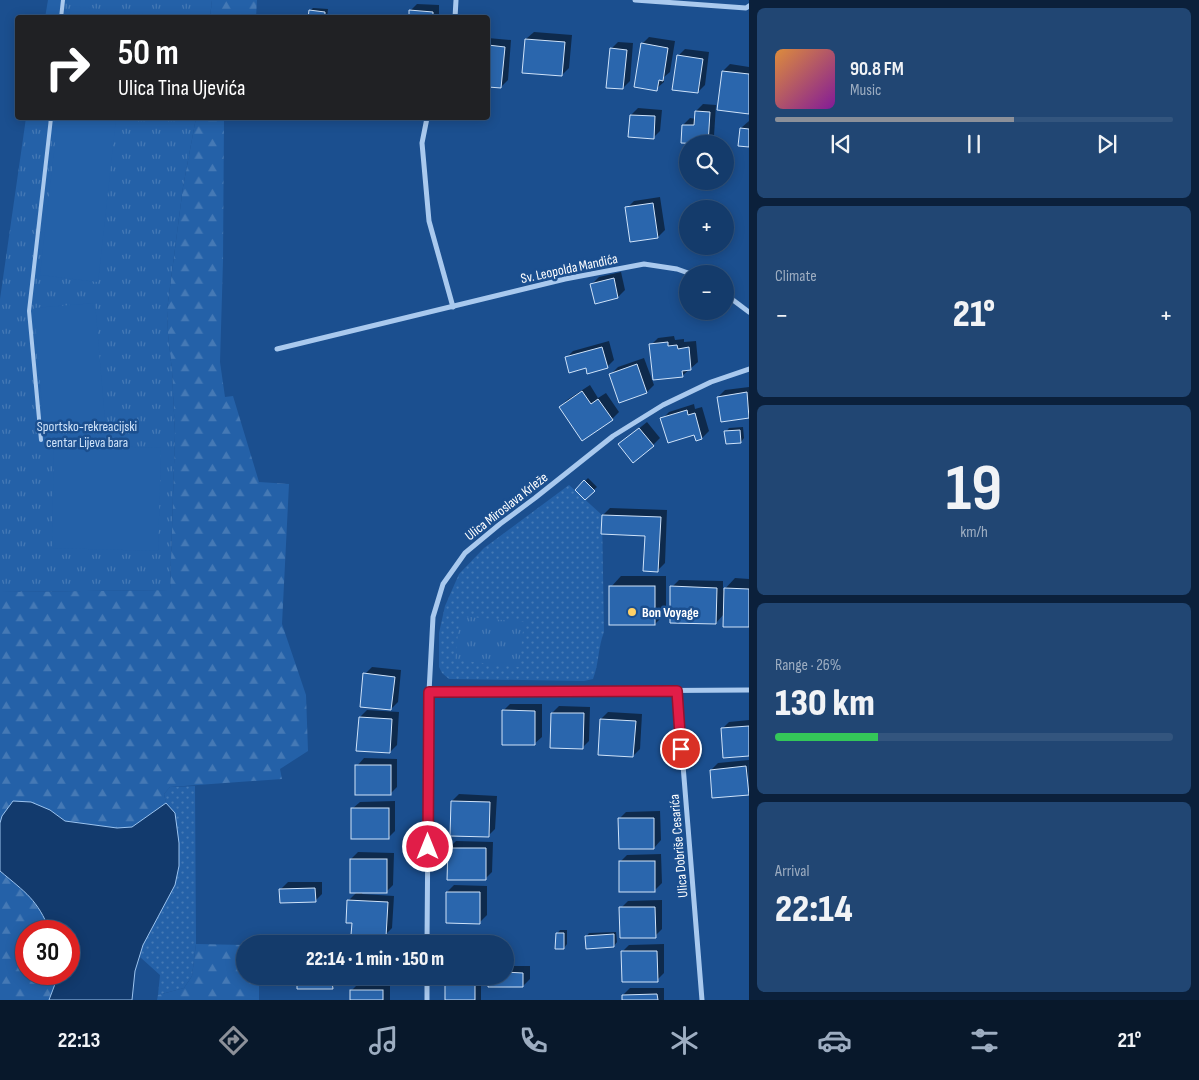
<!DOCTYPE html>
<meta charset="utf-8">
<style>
:root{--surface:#143b6b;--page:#214673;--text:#f1f3f6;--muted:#9dadc1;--line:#33557e;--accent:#8c9099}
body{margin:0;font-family:"Sofia Sans Condensed",sans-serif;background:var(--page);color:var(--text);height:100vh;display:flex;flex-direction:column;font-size:19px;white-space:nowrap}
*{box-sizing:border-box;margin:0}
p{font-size:16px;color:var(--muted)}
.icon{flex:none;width:28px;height:28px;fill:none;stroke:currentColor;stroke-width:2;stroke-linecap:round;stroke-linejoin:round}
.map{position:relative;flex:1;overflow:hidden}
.drawer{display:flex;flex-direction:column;gap:8px;padding:8px;background:#0b203b;width:450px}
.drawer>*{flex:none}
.hud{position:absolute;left:15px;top:15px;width:475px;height:105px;border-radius:5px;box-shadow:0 2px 12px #0003,0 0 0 1px var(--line);background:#202124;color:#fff;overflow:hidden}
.controls{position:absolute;left:679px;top:135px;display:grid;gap:10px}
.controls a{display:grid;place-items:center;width:55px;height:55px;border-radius:50%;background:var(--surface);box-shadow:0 2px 12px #0003,0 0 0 1px var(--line);font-size:25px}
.speed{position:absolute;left:15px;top:920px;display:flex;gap:10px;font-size:25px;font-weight:700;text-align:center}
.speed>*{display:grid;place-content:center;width:65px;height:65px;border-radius:50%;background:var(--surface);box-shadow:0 2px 12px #0003,0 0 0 1px var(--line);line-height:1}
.speed .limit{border:8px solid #d22;background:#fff;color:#111}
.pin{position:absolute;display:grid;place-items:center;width:42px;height:42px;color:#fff;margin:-21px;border:2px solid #fff;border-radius:50%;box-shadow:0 1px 5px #0007}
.me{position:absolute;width:55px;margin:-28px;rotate:0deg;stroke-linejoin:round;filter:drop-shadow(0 0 4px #0008)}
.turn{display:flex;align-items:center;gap:18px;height:105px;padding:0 20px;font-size:22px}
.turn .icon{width:65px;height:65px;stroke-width:2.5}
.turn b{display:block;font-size:35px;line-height:42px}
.big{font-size:38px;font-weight:800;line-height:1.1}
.drawer .tile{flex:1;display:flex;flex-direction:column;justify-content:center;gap:8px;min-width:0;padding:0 18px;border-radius:8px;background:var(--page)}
.drawer .dial{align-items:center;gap:0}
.dial b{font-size:65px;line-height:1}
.song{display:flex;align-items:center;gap:15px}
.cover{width:60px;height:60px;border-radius:8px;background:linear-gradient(135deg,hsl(30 70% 55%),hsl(290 70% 35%))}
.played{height:5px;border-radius:2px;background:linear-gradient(90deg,var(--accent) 60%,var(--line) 60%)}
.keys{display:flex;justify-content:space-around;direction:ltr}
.heat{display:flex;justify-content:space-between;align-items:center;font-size:28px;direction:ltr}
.charge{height:8px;border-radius:4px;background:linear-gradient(90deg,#34c759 26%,var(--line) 0)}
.trip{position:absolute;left:236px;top:935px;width:278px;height:50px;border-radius:25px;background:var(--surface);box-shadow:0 2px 12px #0003,0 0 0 1px var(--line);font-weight:800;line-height:50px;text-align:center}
.tab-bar{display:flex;height:80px;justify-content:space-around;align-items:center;background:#08182b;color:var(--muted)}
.tab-bar .icon{width:35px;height:35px}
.tab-bar .selected{color:var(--accent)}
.tab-bar b{font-size:22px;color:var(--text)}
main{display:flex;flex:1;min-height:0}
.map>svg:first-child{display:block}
.grass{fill:url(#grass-dots)}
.forest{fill:url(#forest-firs)}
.park{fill:url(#park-tufts)}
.pitch{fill:#2461a8}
.water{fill:#123a6d;stroke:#9cc4f0}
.shadow{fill:#0007}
.building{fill:#2a66ad;stroke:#cfe3fa}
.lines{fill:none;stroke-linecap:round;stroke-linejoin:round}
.service{stroke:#a9c9ee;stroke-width:4}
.minor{stroke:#a9c9ee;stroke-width:5}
.route-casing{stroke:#92132f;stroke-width:12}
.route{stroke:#e11d48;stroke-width:9}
.poi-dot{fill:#ffd166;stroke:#1b4f8f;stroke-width:2}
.labels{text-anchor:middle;stroke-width:5;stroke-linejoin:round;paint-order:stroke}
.street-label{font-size:14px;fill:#fff;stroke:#1b4f8f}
.park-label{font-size:14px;fill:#cfe3fa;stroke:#1b4f8f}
.poi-label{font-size:14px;font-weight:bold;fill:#fff;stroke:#1b4f8f;text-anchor:start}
</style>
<main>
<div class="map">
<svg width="749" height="1000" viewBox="0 0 749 1000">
<defs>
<pattern id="grass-dots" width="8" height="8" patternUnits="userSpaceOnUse" patternTransform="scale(1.25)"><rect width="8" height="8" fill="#2461a8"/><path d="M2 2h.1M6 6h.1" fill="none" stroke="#4579b5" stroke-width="1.8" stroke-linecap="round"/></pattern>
<pattern id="forest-firs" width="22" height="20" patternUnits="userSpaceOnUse" patternTransform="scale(1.25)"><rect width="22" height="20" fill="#2461a8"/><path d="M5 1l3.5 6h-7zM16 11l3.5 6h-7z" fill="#4579b5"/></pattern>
<pattern id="park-tufts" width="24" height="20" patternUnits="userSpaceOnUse" patternTransform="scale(1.25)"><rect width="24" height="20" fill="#2461a8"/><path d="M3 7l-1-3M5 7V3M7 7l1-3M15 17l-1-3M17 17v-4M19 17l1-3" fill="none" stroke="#4579b5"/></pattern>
</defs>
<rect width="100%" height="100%" fill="#1b4f8f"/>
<g class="grass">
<path d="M 569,485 L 602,515 L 604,632 C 598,647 599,664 593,679 L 584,681 L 449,679 L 442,673 L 439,667 L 439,633 L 445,606 L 459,574 L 484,548 Z"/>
<polygon points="195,786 196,944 192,976 184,988 158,995 160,975 140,957 143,945 175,885 175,813 166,803 164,794 170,787"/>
</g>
<g class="forest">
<polygon points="212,0 257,0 256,17 210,18"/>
<polygon points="196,118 224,118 223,261 220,362 225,397 233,396 259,482 289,484 282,624 306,695 308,751 280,769 282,779 170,787 164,794 166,803 132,827 117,828 65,821 50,810 2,816 0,823 0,592 170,590 175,434 172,371 168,334 167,310 183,187"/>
<path d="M 0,871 C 26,892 37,899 50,931 L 26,931 L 26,974 L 55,974 L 55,984 L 49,1000 L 0,1000 Z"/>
<polygon points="196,944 245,945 245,976 259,976 259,1000 157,1000 158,995 184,988 192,976"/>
</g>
<g class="park">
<polygon points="48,0 212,0 210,17 45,18"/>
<polygon points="26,118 196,118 183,187 167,310 168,334 172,371 175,434 170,590 0,592 0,299"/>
<polygon points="460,616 524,622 519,667 455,660"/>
</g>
<g class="pitch">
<polygon points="71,6 170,17 69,17"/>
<polygon points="58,118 116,118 98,282 40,275"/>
<polygon points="95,303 105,422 44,428 34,308"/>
<polygon points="54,444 161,448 158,551 52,548"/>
</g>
<path class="water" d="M 13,801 L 31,802 L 50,810 L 65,821 L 117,828 L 132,827 L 166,803 L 175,813 L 179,843 L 179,866 L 175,885 L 143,945 L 135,971 L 132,1000 L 49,1000 L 55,984 L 55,974 L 69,974 L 69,931 L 50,931 C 37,899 26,893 0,871 L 0,823 L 2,816 Z"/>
<g class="shadow">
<polygon points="417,4 439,5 439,18 410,18 410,11"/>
<polygon points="313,8 328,9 327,18 310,18 310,11"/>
<polygon points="534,32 572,35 569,68 562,75 526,39"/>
<polygon points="649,37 675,41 670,72 664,77 664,82 656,89 642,44"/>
<polygon points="488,38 511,40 508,80 501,87 488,86"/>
<polygon points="618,42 633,43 630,81 623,88 611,49"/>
<polygon points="685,49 709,52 705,85 698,92 678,56"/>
<polygon points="730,64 749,67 749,113 723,71"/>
<polygon points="703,104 716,105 714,136 707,143 683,125 690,118 696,119 696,111"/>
<polygon points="638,108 662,110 660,131 653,138 631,115"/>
<polygon points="749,121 749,145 741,128"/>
<polygon points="660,197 665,230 658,237 627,208 634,201"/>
<polygon points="621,272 625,290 618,297 592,284 599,277"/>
<polygon points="674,336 675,340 684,339 684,342 696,341 698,362 682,376 651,345 658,338"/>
<polygon points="609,341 614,360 607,367 586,367 566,358 573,351"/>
<polygon points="644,358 654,385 647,392 611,374 618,367"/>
<polygon points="590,385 598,398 606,393 619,412 612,419 560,407 567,400"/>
<polygon points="749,387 749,416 722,420 718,397 725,390"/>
<polygon points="694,404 695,409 702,407 709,431 702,438 662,419 669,412"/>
<polygon points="647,422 660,438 653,445 620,444"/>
<polygon points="743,427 744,438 741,442 726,432 729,428"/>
<polygon points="588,478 597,487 585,498 576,490"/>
<polygon points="610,508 667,510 665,563 658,570 646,534 603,515"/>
<polygon points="621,576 666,576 666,613 655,624 611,587"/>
<polygon points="735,578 749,579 749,626 724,614 716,623 672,587 679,580 723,581 723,591"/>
<polygon points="372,667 401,670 398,702 391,709 365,674"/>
<polygon points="510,704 542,704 542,737 534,744 503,711"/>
<polygon points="559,706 590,707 589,741 582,748 552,713"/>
<polygon points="367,710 399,712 397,745 390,752 360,717"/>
<polygon points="608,712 642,714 640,749 633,756 601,719"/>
<polygon points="749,720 749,755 722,729 729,722"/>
<polygon points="364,758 397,759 397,787 390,794 357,766"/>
<polygon points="749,760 748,794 711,770 718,763"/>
<polygon points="459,794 497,796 495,829 488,836 452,801"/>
<polygon points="395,801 395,831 388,838 352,809 360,802"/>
<polygon points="660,811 661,840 654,848 619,819 626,812"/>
<polygon points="456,841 493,842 492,872 485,879 449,848"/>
<polygon points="358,852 394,853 393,885 386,892 363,892 362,894 394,896 392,928 385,935 353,922 348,901 357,892 351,859"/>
<polygon points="661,854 662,883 655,890 620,862 627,855"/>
<polygon points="288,882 322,882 322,894 315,901 281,889"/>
<polygon points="454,885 487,886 487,915 480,922 447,892"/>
<polygon points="662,900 662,929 655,936 621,908 628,901"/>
<polygon points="560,930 567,930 567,944 564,948 557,934"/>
<polygon points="616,932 617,942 614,946 586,937 589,933"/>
<polygon points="454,934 484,935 484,944 447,944 447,941"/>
<polygon points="359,939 392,940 392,944 354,944"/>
<polygon points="664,944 664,973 657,980 622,952 629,945"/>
<polygon points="505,966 530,966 530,979 523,986 505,976"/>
<polygon points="447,976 478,976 475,978 481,978 481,1000 446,1000 446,986 455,977"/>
<polygon points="301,977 335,978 335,985 332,988 298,981"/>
<polygon points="358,984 390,984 390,1000 351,1000 351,991"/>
<polygon points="630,988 664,988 664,1000 623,1000 623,995"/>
</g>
<g class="building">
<polygon points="309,10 325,12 325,18 308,18"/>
<polygon points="409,10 433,12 433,18 409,18"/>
<polygon points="525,39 565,42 562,76 522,73"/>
<polygon points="641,43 668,48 663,81 659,80 657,91 634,87"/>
<polygon points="488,45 505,47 501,88 488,87"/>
<polygon points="610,48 627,50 623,89 606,88"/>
<polygon points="677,55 703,59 698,93 672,90"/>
<polygon points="722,71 749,74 749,114 717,110"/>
<polygon points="695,111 710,112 708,144 681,143 682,125 694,125"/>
<polygon points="630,115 655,116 654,139 628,137"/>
<polygon points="740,128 749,129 749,147 738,146"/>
<polygon points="653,203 658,238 630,242 625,207"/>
<polygon points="614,278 618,298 595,304 590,284"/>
<polygon points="668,342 668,346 677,345 678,349 689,347 691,370 682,371 683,377 653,380 649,344"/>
<polygon points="602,347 608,368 587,374 586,368 569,373 565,357"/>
<polygon points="637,364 647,393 619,403 609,374"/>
<polygon points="582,391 591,404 598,399 613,420 582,441 559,407"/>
<polygon points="747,392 749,418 721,422 717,397"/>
<polygon points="687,410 688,415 695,413 702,439 696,441 694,435 668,443 660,418"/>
<polygon points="639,428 654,446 633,463 618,444"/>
<polygon points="740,430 741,443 726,444 724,431"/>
<polygon points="584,480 595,491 585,500 575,490"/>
<polygon points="602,515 661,517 658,572 643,571 645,536 601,534"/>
<rect x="609" y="586" width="46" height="39"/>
<polygon points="670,586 717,588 716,624 670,623"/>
<polygon points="724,588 749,589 749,627 723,627"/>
<polygon points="363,673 395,677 391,710 360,707"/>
<polygon points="502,710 535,711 535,745 502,745"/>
<polygon points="551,713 584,713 583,749 550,748"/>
<polygon points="359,717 392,719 390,753 356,751"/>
<polygon points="600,719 636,721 633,757 598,755"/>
<polygon points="749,726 749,756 723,758 721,728"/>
<rect x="355" y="765" width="36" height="30"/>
<polygon points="746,766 749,795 712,798 710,770"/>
<polygon points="451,801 490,802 489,837 450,836"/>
<rect x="351" y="808" width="38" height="31"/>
<polygon points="618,818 654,818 654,849 619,849"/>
<polygon points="448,848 486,848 486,880 447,880"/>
<rect x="350" y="859" width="37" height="34"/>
<rect x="619" y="861" width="36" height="31"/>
<polygon points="315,888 316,902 280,903 279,889"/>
<polygon points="446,892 480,892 480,924 446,923"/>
<polygon points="347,900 388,902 386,937 351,935 352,923 346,923"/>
<polygon points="619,907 655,907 656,938 620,938"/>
<polygon points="556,933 564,933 564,949 555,949"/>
<polygon points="614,934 614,947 586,949 585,936"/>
<rect x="446" y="941" width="31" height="3"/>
<polygon points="621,951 657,951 658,982 622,982"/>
<polygon points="505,972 523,973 523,987 488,987 488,976 505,976"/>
<rect x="350" y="976" width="35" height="5"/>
<rect x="446" y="976" width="31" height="2"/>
<polygon points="297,980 332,981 333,989 297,989"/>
<rect x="445" y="985" width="30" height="15"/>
<rect x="350" y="990" width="33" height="10"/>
<polygon points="657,994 658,1000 622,1000 622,995"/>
</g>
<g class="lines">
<g class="service">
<polyline points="61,18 63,0"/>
<polyline points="41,440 29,311 51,118"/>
</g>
<g class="minor">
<polyline points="635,0 746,8 749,6"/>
<polyline points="455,18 456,0"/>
<polyline points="427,118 422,143 429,221 453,307"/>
<polyline points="725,294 749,312"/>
<polyline points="277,349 565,279 644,264 677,269 691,274"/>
<polyline points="677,691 702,1000"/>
<polyline points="429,692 749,690"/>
<polyline points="427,944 429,692 433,617 443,584 465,553 500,524 535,498 613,436 663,405 711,382 749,369"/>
<polyline points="427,1000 427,976"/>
</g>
</g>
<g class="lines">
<g class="route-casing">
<polyline id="route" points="428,847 429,692 677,691 681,749"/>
</g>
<use href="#route" class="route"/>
</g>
<circle class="poi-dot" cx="632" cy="612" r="5"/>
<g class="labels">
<g class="street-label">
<text transform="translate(569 268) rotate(-12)" y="5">Sv. Leopolda Mandića</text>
<text transform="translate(506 506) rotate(-38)" y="5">Ulica Miroslava Krleže</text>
<text transform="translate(678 846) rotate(-95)" y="5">Ulica Dobriše Cesarića</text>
</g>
<g class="park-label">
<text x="87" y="431">Sportsko-rekreacijski<tspan x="87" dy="16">centar Lijeva bara</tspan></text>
</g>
<g class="poi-label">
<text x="642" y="617">Bon Voyage</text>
</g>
</g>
</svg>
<div class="controls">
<a><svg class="icon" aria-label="search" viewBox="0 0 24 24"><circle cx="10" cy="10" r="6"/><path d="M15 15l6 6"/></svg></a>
<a>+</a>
<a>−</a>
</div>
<div class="speed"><div class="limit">30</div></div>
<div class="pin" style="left:681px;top:749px;background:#d93025"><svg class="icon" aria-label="arrive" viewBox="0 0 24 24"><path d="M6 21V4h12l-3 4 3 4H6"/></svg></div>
<svg class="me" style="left:428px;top:847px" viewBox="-20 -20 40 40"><circle r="17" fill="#e11d48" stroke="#fff" stroke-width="3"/><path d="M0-11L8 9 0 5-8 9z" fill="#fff"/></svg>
<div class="trip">22:14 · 1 min · 150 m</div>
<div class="hud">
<div class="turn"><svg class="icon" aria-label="right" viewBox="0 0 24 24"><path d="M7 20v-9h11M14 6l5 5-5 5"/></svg><div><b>50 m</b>Ulica Tina Ujevića</div></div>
</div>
</div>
<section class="drawer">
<div class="tile">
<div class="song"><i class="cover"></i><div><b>90.8 FM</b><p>Music</p></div></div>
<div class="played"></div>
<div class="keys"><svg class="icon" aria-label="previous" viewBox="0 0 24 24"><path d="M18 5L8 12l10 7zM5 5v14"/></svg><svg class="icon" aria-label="pause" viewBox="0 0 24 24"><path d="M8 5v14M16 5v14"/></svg><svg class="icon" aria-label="next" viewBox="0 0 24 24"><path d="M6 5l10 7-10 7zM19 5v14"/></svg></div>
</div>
<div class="tile"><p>Climate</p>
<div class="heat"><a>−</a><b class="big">21°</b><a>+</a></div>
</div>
<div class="tile dial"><b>19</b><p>km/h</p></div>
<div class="tile"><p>Range · 26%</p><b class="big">130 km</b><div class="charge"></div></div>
<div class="tile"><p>Arrival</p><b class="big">22:14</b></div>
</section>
</main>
<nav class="tab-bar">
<b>22:13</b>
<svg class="icon selected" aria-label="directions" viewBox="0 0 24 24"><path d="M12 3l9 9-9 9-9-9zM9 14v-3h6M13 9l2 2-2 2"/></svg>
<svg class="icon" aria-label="music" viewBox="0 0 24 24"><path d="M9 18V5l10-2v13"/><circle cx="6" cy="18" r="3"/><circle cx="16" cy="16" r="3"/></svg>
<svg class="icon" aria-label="phone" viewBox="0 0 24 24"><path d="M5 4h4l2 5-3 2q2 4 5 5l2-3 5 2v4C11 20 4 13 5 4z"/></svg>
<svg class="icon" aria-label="climate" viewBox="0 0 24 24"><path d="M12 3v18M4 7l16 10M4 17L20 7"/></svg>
<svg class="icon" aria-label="car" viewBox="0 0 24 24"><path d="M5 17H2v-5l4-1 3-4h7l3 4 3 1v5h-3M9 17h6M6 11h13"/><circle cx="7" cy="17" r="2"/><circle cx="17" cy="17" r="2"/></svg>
<svg class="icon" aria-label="filters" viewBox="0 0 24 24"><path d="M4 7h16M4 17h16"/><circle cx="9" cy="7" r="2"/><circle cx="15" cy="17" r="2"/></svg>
<b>21°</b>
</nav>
